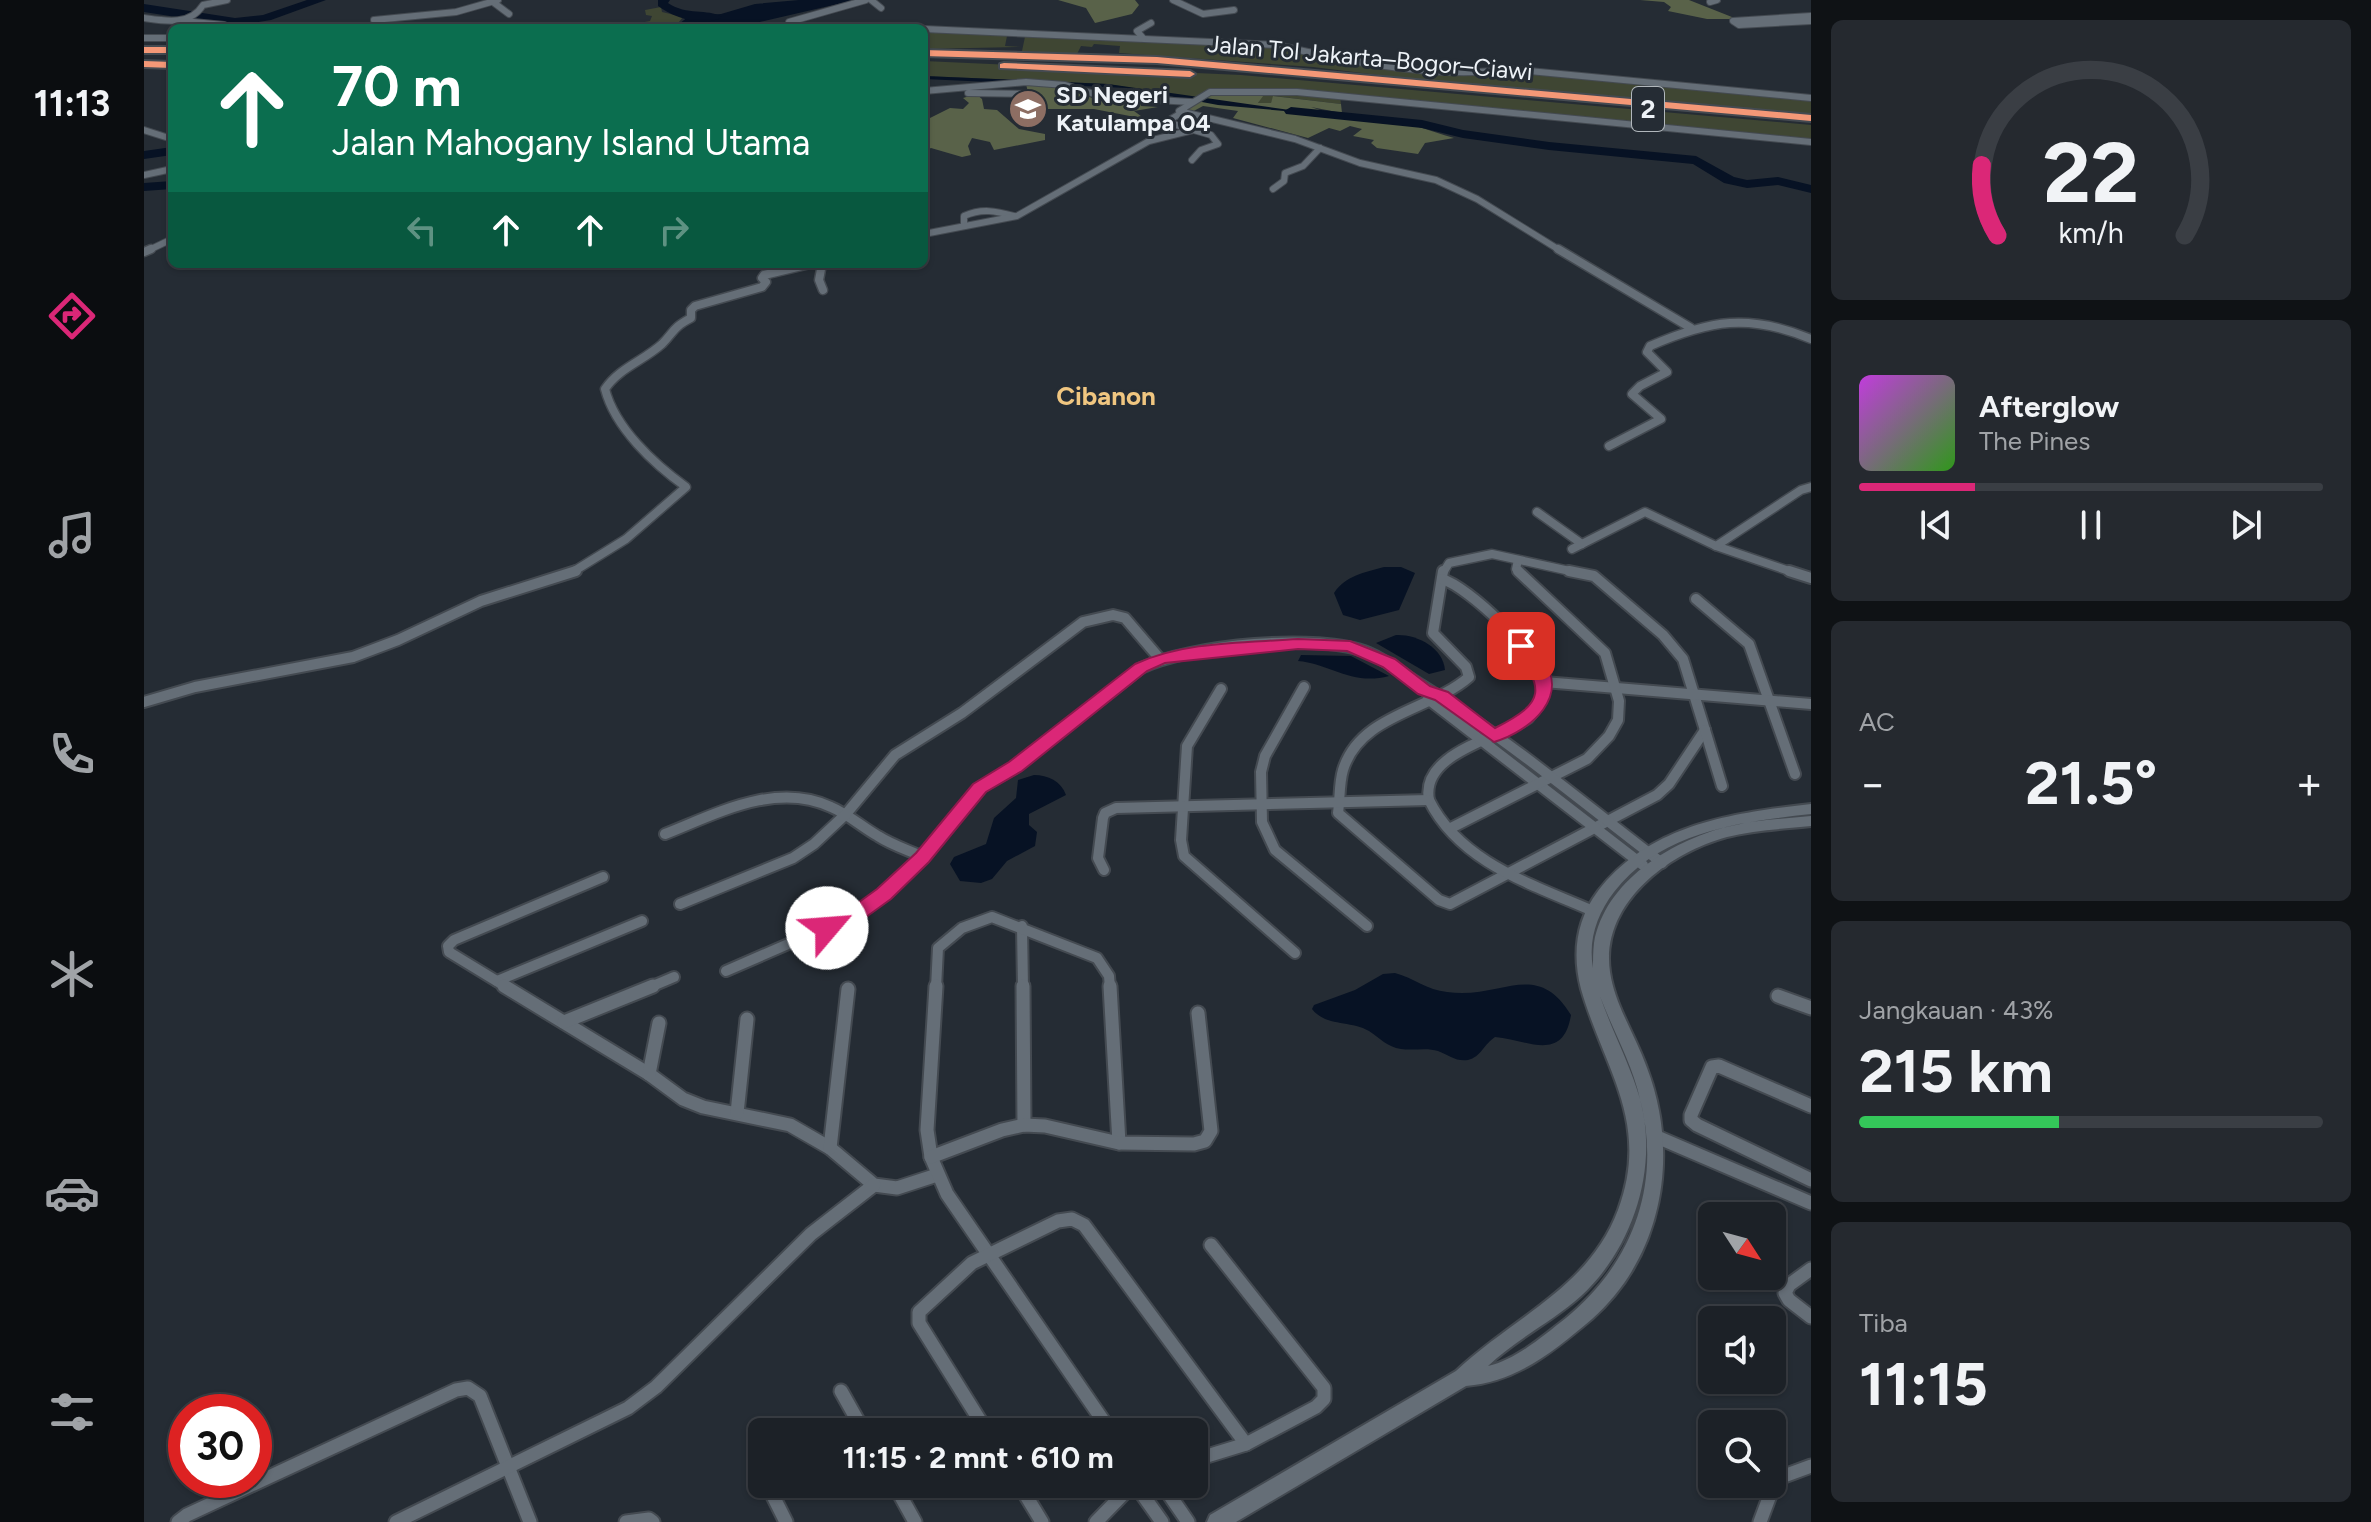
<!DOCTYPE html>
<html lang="id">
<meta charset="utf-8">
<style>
:root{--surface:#1c2127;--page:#25292f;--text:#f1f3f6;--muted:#a0a3a7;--line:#3a3e44;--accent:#db2777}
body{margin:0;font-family:Figtree,sans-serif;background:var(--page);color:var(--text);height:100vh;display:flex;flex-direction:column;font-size:30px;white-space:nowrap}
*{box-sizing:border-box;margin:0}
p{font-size:26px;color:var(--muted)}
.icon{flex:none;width:44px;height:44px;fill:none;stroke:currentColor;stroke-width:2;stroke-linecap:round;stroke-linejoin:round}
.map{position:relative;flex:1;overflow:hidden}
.drawer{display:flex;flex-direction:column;gap:20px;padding:20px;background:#0f1215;width:560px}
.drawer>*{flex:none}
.top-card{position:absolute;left:24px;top:24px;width:760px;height:244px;border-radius:12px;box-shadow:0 2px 6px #0004,0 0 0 2px var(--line);background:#0b6e4f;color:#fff;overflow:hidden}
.needle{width:52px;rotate:126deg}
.controls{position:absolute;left:1554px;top:1202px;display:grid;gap:16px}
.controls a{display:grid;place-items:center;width:88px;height:88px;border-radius:12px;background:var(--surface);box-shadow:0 2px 6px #0004,0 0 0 2px var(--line);font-size:40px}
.speed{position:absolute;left:24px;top:1394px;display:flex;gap:16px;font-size:40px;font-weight:700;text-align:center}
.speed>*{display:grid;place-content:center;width:104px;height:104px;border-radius:50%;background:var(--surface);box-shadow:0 2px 6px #0004,0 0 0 2px var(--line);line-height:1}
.speed .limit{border:12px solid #d22;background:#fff;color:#111}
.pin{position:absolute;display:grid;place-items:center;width:68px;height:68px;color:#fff;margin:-34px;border-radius:16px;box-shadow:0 4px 12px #0006}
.me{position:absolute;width:88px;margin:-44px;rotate:63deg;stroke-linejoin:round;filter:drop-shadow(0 0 6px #0008)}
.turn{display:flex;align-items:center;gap:28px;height:168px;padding:0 32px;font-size:36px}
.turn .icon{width:104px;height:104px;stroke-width:2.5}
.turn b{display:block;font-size:56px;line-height:68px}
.lanes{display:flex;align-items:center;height:76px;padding:0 32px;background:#0003;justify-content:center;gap:40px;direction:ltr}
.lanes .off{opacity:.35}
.big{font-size:60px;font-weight:700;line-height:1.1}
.drawer .tile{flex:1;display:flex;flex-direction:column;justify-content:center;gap:12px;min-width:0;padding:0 28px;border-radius:12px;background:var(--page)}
.drawer .dial{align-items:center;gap:0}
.dial svg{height:208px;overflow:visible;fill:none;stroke:var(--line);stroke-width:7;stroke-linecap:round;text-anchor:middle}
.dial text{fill:var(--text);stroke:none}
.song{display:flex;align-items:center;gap:24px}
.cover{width:96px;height:96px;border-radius:12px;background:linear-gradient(135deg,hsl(290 70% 55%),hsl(110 70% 35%))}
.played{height:8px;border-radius:4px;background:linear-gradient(90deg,var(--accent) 25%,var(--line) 25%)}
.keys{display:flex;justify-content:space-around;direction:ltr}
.heat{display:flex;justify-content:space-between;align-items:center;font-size:44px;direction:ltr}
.charge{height:12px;border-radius:6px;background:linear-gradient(90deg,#34c759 43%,var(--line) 0)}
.trip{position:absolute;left:604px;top:1418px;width:460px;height:80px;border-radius:12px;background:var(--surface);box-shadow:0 2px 6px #0004,0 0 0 2px var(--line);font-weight:700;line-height:80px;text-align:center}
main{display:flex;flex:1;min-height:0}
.tab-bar{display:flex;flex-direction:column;width:144px;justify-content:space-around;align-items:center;background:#0b0d10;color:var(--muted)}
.tab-bar .icon{width:56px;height:56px}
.tab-bar .on{color:var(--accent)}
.tab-bar b{font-size:36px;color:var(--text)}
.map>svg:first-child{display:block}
.green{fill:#3f4633}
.forest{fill:#596249}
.water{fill:#071224}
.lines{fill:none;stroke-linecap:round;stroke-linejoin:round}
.river{fill:#071224;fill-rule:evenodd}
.street-far3-casing{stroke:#444a51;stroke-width:8}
.street-far2-casing{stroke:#444a51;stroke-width:11}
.street-far1-casing{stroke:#444a51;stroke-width:14}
.street-casing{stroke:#444a51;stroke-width:17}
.secondary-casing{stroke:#444a51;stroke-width:4}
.highway-casing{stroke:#444a51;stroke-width:4}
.street-far3{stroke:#656e77;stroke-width:6}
.street-far2{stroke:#656e77;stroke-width:8}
.street-far1{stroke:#656e77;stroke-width:10}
.street{stroke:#656e77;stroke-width:13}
.secondary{fill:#656e77;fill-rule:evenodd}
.highway{fill:#f49877;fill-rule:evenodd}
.route{fill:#db2777;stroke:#8e194d;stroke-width:2}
.labels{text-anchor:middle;stroke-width:6;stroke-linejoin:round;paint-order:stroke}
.far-street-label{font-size:24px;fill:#edf2f7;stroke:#252c34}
.far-poi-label{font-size:24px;font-weight:bold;fill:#edf2f7;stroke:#252c34;text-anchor:start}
.shield{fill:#252c34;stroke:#b1b7bc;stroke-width:2}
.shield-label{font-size:26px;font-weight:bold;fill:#edf2f7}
.far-quarter-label{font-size:26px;font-weight:bold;fill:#f0c680;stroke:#252c34}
</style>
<main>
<nav class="tab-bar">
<b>11:13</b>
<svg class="icon on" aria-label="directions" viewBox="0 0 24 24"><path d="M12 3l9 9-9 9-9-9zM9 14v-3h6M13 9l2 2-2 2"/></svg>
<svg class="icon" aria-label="music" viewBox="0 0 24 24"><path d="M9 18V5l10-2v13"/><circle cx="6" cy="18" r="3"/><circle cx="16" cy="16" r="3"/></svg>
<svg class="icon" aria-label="phone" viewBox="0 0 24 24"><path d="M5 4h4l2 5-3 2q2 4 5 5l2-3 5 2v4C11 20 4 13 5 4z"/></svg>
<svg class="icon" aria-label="climate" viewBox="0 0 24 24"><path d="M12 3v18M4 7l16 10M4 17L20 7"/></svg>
<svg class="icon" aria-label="car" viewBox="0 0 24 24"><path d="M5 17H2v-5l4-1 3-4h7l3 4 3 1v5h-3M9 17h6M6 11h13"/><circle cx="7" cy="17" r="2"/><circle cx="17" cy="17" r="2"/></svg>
<svg class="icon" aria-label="filters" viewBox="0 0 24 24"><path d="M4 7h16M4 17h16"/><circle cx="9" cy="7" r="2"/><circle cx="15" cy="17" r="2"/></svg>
</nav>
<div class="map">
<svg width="1667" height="1522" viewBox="0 0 1667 1522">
<rect width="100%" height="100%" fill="#252c34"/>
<g class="green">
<polygon points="517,7 518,12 539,17 530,28 469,28 506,21 508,16 502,15 501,10"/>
<polygon points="780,28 864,31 861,46 877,47 780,49"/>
<polygon points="882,32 1123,44 1178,57 1334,74 1350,70 1667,98 1667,118 1348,89 1169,67 975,53 976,46 950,44 948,47 937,46 933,54 878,51"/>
<polygon points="780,61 1097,75 1667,125 1667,142 1196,97 1197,104 1130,96 1127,103 1114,103 1118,95 1056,99 963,84 780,76"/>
</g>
<g class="forest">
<polygon points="914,0 991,0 995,5 988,14 951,23 942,8"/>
<polygon points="1496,0 1545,0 1593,19 1563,19 1524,11 1527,7 1520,2"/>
<polygon points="882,84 925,87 948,98 996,99 997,106 1014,107 990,111 1001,119 950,109 888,109"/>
<path d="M 1066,92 L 1122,92 L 1114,103 L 1127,103 L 1129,96 L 1197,104 L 1198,113 L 1167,107 C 1196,118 1209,112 1236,117 C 1261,121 1285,131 1310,138 L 1281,143 L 1274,154 L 1233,148 L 1227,143 L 1230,140 L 1209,136 L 1218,129 L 1206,126 L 1196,131 L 1185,128 L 1164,138 L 1089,118 L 1094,111 L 1059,106 L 1046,113 L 1038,111 Z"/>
<polygon points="832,94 838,99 840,109 853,110 875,129 901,134 901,140 850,150 846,142 828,138 824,146 827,155 818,157 787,148 780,151 780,121 806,108 819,109 825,103 819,98"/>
</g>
<g class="water">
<polygon points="655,0 711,0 590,28 530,28 545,16 577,14 611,4"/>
<polygon points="780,76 964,84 1174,114 1074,105 983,88 780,79"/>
<path d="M 1240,567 L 1257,567 L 1271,573 L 1255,610 L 1216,620 L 1199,615 L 1190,593 C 1202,575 1220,573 1240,567 Z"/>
<path d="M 1252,635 C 1272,634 1299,647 1301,670 L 1285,674 L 1232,643 Z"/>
<path d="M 1157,655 L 1207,656 L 1245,676 C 1208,686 1187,664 1154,661 Z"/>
<path d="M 890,775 C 904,775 917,781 922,795 L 885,814 L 885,825 L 893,832 L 891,846 L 863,861 L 848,879 L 837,883 L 816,881 L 806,864 L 810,857 L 842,844 L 850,818 L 872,798 L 874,780 Z"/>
<path d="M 1251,973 C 1270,978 1283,990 1303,992 C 1358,1000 1392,958 1427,1015 C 1419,1064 1382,1039 1351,1037 C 1340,1044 1337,1057 1324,1060 C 1312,1062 1305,1055 1294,1051 C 1282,1047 1270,1051 1257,1049 C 1243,1047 1236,1038 1225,1031 C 1206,1020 1182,1027 1168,1009 L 1170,1005 L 1211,990 L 1239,974 Z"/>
</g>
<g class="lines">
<g class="river">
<polygon points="163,0 182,0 127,20 91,26 0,12 0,4 91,18 119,15"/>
<path d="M 514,0 L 526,0 L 524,3 C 543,16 563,8 578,17 C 561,28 530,18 514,6 Z"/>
<polygon points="1147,107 1278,120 1319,130 1405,142 1552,156 1590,177 1603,180 1634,177 1667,185 1667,193 1634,185 1603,188 1580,183 1549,164 1405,150 1319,138 1278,128 1142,114 1140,111"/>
<polygon points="28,147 28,155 0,159 0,151"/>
<polygon points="28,181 28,189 0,191 0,183"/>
</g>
<g class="street-far3-casing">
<g id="street-far3">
<polyline points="727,0 737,8"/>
<polyline points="1029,0 1059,14 1090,10"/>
<polyline points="349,2 365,14"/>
<polyline points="1566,2 1573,0"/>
<polyline points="1667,16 1589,21 1595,25 1667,21"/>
<path d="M 0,18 C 21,21 46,26 59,5 L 83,0"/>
<polyline points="230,20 312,12 354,0"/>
<polyline points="39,21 80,25"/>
<polyline points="645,27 645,22 722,0"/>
<path d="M 780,29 L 1133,45 C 1200,61 1296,80 1364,69 L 1667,98"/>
<polyline points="0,38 28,38"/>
<polyline points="999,38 993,31 1007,23"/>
<polyline points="780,91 882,82 921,85 960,97 1047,102"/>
<polyline points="824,93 889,94 894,108"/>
<polyline points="1039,112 1022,122 1067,135 1074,144 1057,150 1048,160"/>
<polyline points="0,130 28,139"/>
<polyline points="0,175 28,169"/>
<polyline points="1129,189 1140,181 1141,173 1159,166 1176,148"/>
<path d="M 820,226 L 820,216 C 838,208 852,211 870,216"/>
<polyline points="780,234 873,216 1005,141 1049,130"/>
<polyline points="3,251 28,239"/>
<polyline points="1417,251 1333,199 1292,180 1216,163 1151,139 1035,111 1066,92 1153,92 1667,142"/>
</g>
</g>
<g class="street-far2-casing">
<g id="street-far2">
<polyline points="1414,249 1547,328"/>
<polyline points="0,252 7,249"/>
<polyline points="678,264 675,280 679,290"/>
<path d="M 1465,446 L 1517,419 L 1488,394 L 1496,386 L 1523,372 L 1503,352 L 1506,346 C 1566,320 1605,313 1667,339"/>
<polyline points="1393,512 1438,544"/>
<polyline points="1572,546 1651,573"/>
<polyline points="1428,549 1501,512 1572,546 1657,490 1667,487"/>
<polyline points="1374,560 1372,569 1376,573"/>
<path d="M 427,573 L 482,539 L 542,487 C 510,464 471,428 461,389 C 475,368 499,361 518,344 C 531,331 528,328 547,318 L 547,310 L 551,306 L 618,287 L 622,282 L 618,278 L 620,275 L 666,264"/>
<polyline points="1299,573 1305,563 1348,554 1435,573"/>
</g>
</g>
<g class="street-far1-casing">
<g id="street-far1">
<path d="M 1299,571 L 1289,633 L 1322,667 L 1325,677 C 1286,711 1216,714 1199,770 C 1195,783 1196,799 1194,813 L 1295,900 L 1306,904 L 1513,795 L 1525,784 L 1561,730"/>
<polyline points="1425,571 1450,576 1519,635 1539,659 1561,730"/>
<polyline points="1645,571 1667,578"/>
<path d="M 1298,579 C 1325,587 1392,652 1399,679 C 1402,695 1394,707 1384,718 C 1354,739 1276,753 1285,800 C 1316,863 1390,885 1449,911"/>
<polyline points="1552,599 1605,644 1651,774"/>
<polyline points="1400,682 1667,704"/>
<polyline points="1160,687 1121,756 1117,772 1118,822 1131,850 1223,926"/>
<polyline points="1077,689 1043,746 1037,840 1040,856 1151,953"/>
<polyline points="1284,699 1499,865"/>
<polyline points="0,702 51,687 209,657 254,640 337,601 432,571"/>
<polyline points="1561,730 1578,786"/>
<polyline points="1307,828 1443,759 1465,736 1474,720 1475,701 1461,653 1374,571"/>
<path d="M 521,834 C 572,814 632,781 687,807 C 704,814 718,827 734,836 C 748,845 764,850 779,857"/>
<polyline points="960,870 954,858 959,818 961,813 972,808 1285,800"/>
<polyline points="536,904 649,858 670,844 702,814 751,755 818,713 939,622 969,615 981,618 1016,659"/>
<polyline points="878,926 879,988"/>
<path d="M 582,971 L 711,915 L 740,894 L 779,857 L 836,788 L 872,767 L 997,668 C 1046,645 1174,632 1225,653 C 1244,661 1260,675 1277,685 C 1361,737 1439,803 1518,863"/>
<polyline points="353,981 498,921"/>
<polyline points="364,988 305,952 304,946 310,940 459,877"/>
<polyline points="504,988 530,977"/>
<polyline points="792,988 794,948 818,928 848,917 953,958 965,976 966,988"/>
</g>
</g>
<g class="street-casing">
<g id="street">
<polyline points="360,986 505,1074 539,1099 559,1107 646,1125 686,1148 730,1185 753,1188 793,1175"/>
<polyline points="792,986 783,1130 787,1157 803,1194 967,1432"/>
<polyline points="879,986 880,1125"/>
<polyline points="966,986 975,1143"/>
<polyline points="1634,996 1667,1008"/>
<polyline points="420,1022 509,986"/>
<polyline points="505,1074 515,1023"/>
<polyline points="1667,1106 1575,1066 1568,1067 1547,1115 1547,1120 1553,1125 1667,1180"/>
<polyline points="593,1113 603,1019"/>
<polyline points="1513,1137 1667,1203"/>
<polyline points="686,1148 704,989"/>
<polyline points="787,1157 858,1130 880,1125 901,1126 975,1143 1050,1144 1061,1141 1067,1131 1054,1013"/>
<polyline points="1667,1269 1645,1285 1641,1293 1645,1300 1667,1317"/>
<polyline points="697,1391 720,1432"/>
<polyline points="843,1432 775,1323 775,1312 828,1263 914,1221 928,1219 940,1225 1102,1444"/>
<polyline points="1050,1460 1102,1444 1172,1407 1180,1399 1180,1388 1067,1245"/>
<polyline points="623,1484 642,1522"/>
<polyline points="750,1484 771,1522"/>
<polyline points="875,1484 898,1522"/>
<polyline points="991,1484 1018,1522"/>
<polyline points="1018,1484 1044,1522"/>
<polyline points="34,1522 43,1515 312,1390 324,1388 336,1396 386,1522"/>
<polyline points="252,1522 484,1408 512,1387 667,1234 730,1185"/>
<polyline points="482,1522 505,1519 509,1522"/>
<polyline points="952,1522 989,1484"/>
<polyline points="1616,1522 1632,1479 1667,1466"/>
</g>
</g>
<g class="secondary-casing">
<path id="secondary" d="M 1667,804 L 1667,814 C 1596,822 1517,831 1470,892 C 1453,914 1444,940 1449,968 C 1449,960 1449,951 1450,943 C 1461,881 1526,842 1582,827 C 1609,820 1639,819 1667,816 L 1667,826 C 1639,829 1610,830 1583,837 C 1524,853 1456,904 1466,972 C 1471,1006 1492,1036 1503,1068 C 1536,1154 1519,1256 1448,1319 C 1410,1351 1373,1382 1322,1386 L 1092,1522 L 1063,1522 L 1066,1515 L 1312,1371 C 1369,1317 1445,1288 1474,1210 C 1507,1122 1460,1069 1437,989 C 1428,954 1432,920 1454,891 C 1506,824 1588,813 1667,804 ZM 1456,996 C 1469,1031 1488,1063 1496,1099 C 1518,1184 1489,1263 1422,1318 C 1400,1335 1372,1360 1344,1366 C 1372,1339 1408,1322 1437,1296 C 1489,1248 1515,1168 1496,1099 C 1486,1064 1468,1031 1456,996 Z"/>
</g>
<g class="highway-casing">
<g id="highway">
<rect x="0" y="47" width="28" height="6"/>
<polygon points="780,50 1013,57 1667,115 1667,121 1013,63 780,56"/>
<polygon points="0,61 28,62 28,68 0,67"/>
<polygon points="860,63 1046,71 1051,74 1046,77 856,68 856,64"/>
</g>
</g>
<use href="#street-far3" class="street-far3"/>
<use href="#street-far2" class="street-far2"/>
<use href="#street-far1" class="street-far1"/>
<use href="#street" class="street"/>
<use href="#secondary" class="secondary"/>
<use href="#highway" class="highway"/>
</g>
<path class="route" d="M 1154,639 L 1206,641 L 1251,659 L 1286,686 L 1304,692 L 1351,728 C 1403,702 1400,689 1369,646 L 1377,641 C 1386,643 1390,650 1396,656 C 1429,695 1387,731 1350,742 L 1291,700 L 1274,694 L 1239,667 L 1203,651 L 1154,649 L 1021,663 L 1003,671 L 878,771 L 842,792 L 785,862 L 747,899 L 718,920 L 690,933 L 676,933 L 673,928 L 676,923 L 704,910 L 733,889 L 772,853 L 829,784 L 865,762 L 991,664 C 1041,641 1100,643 1154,639 Z"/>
<defs>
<g id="school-disc" transform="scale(2)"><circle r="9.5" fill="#8d6e63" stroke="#252c34"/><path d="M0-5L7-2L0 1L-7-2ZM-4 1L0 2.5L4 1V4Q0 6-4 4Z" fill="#fff"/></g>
</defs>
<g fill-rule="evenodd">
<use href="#school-disc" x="884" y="109"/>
</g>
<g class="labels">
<g class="far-street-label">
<text transform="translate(1226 58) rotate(5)" y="8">Jalan Tol Jakarta–Bogor–Ciawi</text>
</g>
<g class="far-poi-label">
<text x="912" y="103">SD Negeri<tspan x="912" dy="28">Katulampa 04</tspan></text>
</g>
<rect class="shield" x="1488" y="87" width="32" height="44" rx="6"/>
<g class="shield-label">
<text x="1504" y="118">2</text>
</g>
<g class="far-quarter-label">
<text x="962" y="405">Cibanon</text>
</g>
</g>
</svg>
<div class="controls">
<a><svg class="needle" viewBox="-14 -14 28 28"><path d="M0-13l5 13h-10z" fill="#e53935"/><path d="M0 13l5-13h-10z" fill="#a0a3a7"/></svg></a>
<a><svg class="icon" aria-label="sound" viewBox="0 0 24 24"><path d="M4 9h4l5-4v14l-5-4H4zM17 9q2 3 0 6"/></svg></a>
<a><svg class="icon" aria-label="search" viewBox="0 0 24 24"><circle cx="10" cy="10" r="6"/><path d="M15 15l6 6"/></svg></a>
</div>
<div class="speed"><div class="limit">30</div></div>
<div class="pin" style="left:1377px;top:646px;background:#d93025"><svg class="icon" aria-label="arrive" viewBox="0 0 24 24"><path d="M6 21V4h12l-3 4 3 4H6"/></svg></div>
<svg class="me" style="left:683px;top:928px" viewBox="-20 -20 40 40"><circle r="19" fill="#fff"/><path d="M0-13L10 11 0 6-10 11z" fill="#db2777"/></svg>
<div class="trip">11:15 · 2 mnt · 610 m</div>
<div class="top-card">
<div class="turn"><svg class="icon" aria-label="ahead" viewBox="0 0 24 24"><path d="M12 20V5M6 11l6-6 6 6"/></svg><div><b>70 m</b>Jalan Mahogany Island Utama</div></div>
<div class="lanes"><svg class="icon off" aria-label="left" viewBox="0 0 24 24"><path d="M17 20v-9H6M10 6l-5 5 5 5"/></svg><svg class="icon" aria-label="ahead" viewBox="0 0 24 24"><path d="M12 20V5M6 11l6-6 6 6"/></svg><svg class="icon" aria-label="ahead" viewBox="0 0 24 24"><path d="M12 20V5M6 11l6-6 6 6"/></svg><svg class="icon off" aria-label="right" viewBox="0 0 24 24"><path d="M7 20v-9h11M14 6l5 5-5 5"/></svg></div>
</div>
</div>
<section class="drawer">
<div class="tile dial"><svg viewBox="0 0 100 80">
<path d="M14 69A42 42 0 1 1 86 69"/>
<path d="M14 69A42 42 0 0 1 8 42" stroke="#db2777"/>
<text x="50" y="56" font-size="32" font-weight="700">22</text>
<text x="50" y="72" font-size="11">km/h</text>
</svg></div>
<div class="tile">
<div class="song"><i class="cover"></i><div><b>Afterglow</b><p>The Pines</p></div></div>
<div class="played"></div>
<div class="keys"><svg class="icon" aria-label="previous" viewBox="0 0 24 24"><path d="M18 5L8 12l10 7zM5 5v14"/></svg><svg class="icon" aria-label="pause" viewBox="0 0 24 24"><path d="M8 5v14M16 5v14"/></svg><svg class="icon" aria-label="next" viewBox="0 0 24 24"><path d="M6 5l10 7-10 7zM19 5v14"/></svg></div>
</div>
<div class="tile"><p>AC</p>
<div class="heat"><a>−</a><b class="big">21.5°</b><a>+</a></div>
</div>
<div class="tile"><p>Jangkauan · 43%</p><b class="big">215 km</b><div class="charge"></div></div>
<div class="tile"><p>Tiba</p><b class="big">11:15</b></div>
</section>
</main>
